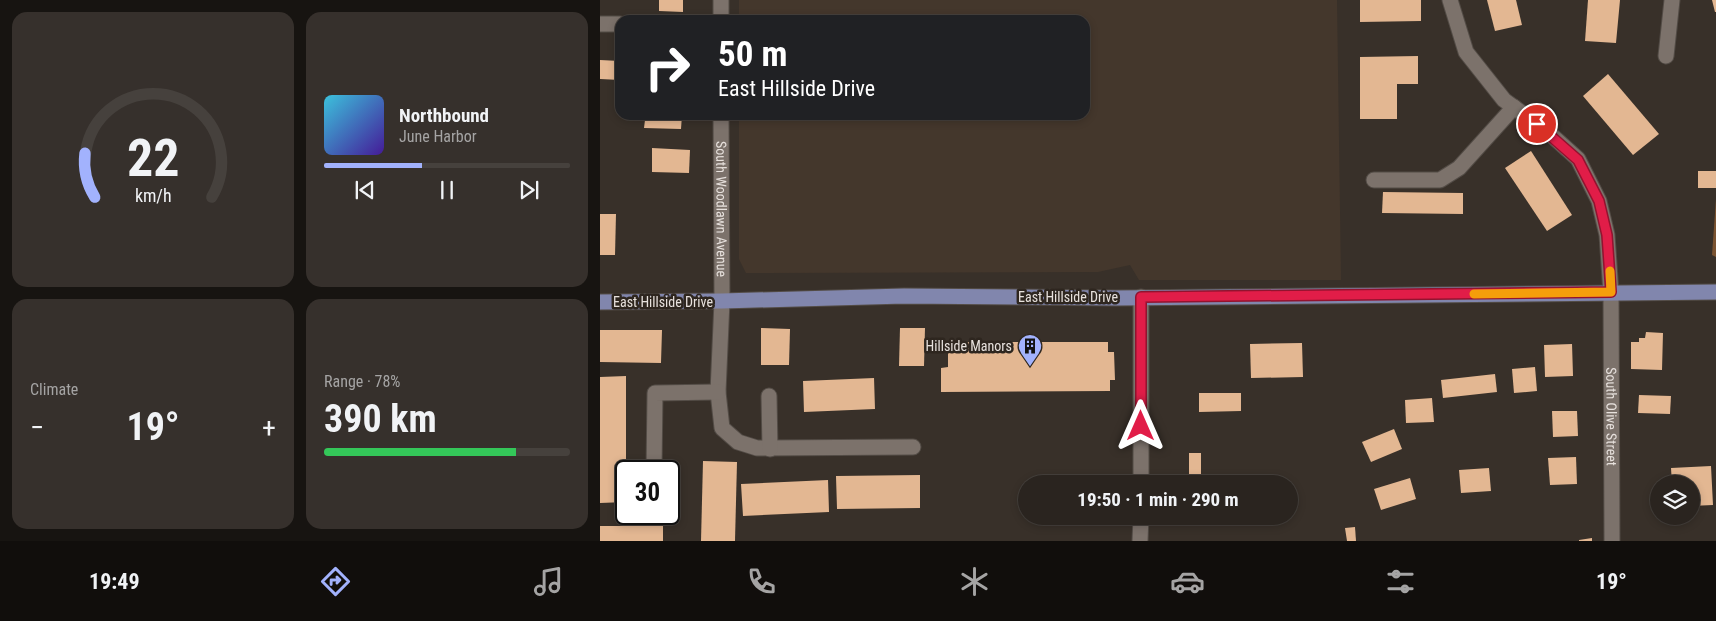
<!DOCTYPE html>
<meta charset="utf-8">
<style>
:root{--surface:#2a241f;--page:#36302c;--text:#f1f3f6;--muted:#a5a4a4;--line:#46413d;--accent:#a2b2fd}
body{margin:0;font-family:"Roboto Condensed",sans-serif;background:var(--page);color:var(--text);height:100vh;display:flex;flex-direction:column;font-size:19px;white-space:nowrap}
*{box-sizing:border-box;margin:0}
p{font-size:16px;color:var(--muted)}
.icon{flex:none;width:28px;height:28px;fill:none;stroke:currentColor;stroke-width:2;stroke-linecap:round;stroke-linejoin:round}
.map{position:relative;flex:1;overflow:hidden}
.details{display:flex;flex-direction:column;gap:12px;padding:12px;background:#171411;width:600px}
.details>*{flex:none}
.guide{position:absolute;left:15px;top:15px;width:475px;height:105px;border-radius:15px;box-shadow:0 2px 8px #0003,0 0 0 1px var(--line);background:#202124;color:#fff;overflow:hidden}
.buttons{position:absolute;left:1050px;top:475px;display:grid;gap:10px}
.buttons a{display:grid;place-items:center;width:50px;height:50px;border-radius:50%;background:var(--surface);box-shadow:0 2px 8px #0003,0 0 0 1px var(--line);font-size:25px}
.speed{position:absolute;left:15px;top:460px;display:flex;gap:10px;font-size:25px;font-weight:700;text-align:center}
.speed>*{display:grid;place-content:center;width:65px;height:65px;border-radius:50%;background:var(--surface);box-shadow:0 2px 8px #0003,0 0 0 1px var(--line);line-height:1}
.speed .limit{border:2px solid #111;border-radius:8px;background:#fff;color:#111}
.pin{position:absolute;display:grid;place-items:center;width:42px;height:42px;color:#fff;margin:-21px;border:2px solid #fff;border-radius:50%;box-shadow:0 1px 5px #0007}
.me{position:absolute;width:55px;margin:-28px;rotate:0deg;stroke-linejoin:round;filter:drop-shadow(0 0 4px #0008)}
.turn{display:flex;align-items:center;gap:18px;height:105px;padding:0 20px;font-size:22px}
.turn .icon{width:65px;height:65px;stroke-width:2.5}
.turn b{display:block;font-size:35px;line-height:42px}
.big{font-size:38px;font-weight:700;line-height:1.1}
.details .card{flex:1;display:flex;flex-direction:column;justify-content:center;gap:8px;min-width:0;padding:0 18px;border-radius:15px;background:var(--page)}
.details .dial{align-items:center;gap:0}
.dial svg{height:130px;overflow:visible;fill:none;stroke:var(--line);stroke-width:7;stroke-linecap:round;text-anchor:middle}
.dial text{fill:var(--text);stroke:none}
.song{display:flex;align-items:center;gap:15px}
.cover{width:60px;height:60px;border-radius:8px;background:linear-gradient(135deg,hsl(190 70% 55%),hsl(260 70% 35%))}
.played{height:5px;border-radius:2px;background:linear-gradient(90deg,var(--accent) 40%,var(--line) 40%)}
.keys{display:flex;justify-content:space-around;direction:ltr}
.heat{display:flex;justify-content:space-between;align-items:center;font-size:28px;direction:ltr}
.charge{height:8px;border-radius:4px;background:linear-gradient(90deg,#34c759 78%,var(--line) 0)}
.details .tiles{flex:1;display:grid;gap:12px;grid-template-columns:repeat(2,1fr)}
.trip{position:absolute;left:418px;top:475px;width:280px;height:50px;border-radius:25px;background:var(--surface);box-shadow:0 2px 8px #0003,0 0 0 1px var(--line);font-weight:700;line-height:50px;text-align:center}
.tab-bar{display:flex;height:80px;justify-content:space-around;align-items:center;background:#110e0c;color:var(--muted)}
.tab-bar .icon{width:35px;height:35px}
.tab-bar .active{color:var(--accent)}
.tab-bar b{font-size:22px;color:var(--text)}
main{display:flex;flex:1;min-height:0}
.map>svg:first-child{display:block}
.built{fill:#44372c}
.forest{fill:#7a5331}
.building{fill:#e3b792}
.lines{fill:none;stroke-linecap:round;stroke-linejoin:round}
.minor-casing{stroke:#534c46;stroke-width:17}
.major-casing{stroke:#534c46;stroke-width:17}
.minor{stroke:#7c726b;stroke-width:15}
.major{stroke:#8186ad;stroke-width:15}
.route-casing{stroke:#92132f;stroke-width:12}
.route{stroke:#e11d48;stroke-width:9}
.slow{stroke:#f59e0b;stroke-width:9}
.labels{text-anchor:middle;stroke-width:5;stroke-linejoin:round;paint-order:stroke}
.street-label{font-size:14px;fill:#e7e1dd;stroke:#2e261f}
.poi-label{font-size:14px;fill:#e7e1dd;stroke:#2e261f;text-anchor:end}
</style>
<main>
<section class="details">
<div class="tiles">
<div class="card dial"><svg viewBox="0 0 100 80">
<path d="M14 69A42 42 0 1 1 86 69"/>
<path d="M14 69A42 42 0 0 1 8 42" stroke="#a2b2fd"/>
<text x="50" y="56" font-size="32" font-weight="700">22</text>
<text x="50" y="72" font-size="11">km/h</text>
</svg></div>
<div class="card">
<div class="song"><i class="cover"></i><div><b>Northbound</b><p>June Harbor</p></div></div>
<div class="played"></div>
<div class="keys"><svg class="icon" aria-label="previous" viewBox="0 0 24 24"><path d="M18 5L8 12l10 7zM5 5v14"/></svg><svg class="icon" aria-label="pause" viewBox="0 0 24 24"><path d="M8 5v14M16 5v14"/></svg><svg class="icon" aria-label="next" viewBox="0 0 24 24"><path d="M6 5l10 7-10 7zM19 5v14"/></svg></div>
</div>
<div class="card"><p>Climate</p>
<div class="heat"><a>−</a><b class="big">19°</b><a>+</a></div>
</div>
<div class="card"><p>Range · 78%</p><b class="big">390 km</b><div class="charge"></div></div>
</div>
</section>
<div class="map">
<svg width="1116" height="541" viewBox="0 0 1116 541">
<rect width="100%" height="100%" fill="#383029"/>
<polygon class="built" points="139,0 737,0 741,280 539,280 530,265 498,272 146,273 139,259 139,115 485,115 485,20 139,20"/>
<polygon class="forest" points="1116,199 1116,257 1112,255"/>
<g class="building">
<polygon points="59,0 83,0 83,12 59,11"/>
<polygon points="760,0 821,0 821,21 760,22"/>
<polygon points="887,0 916,0 922,25 895,31"/>
<polygon points="988,0 1020,0 1016,43 985,41"/>
<polygon points="1112,0 1116,0 1116,12 1115,12"/>
<polygon points="818,56 818,84 797,84 797,119 760,119 760,57"/>
<polygon points="0,60 20,61 20,80 0,79"/>
<polygon points="1008,74 1059,134 1033,155 983,96"/>
<polygon points="35,115 82,115 81,129 44,128 45,120 35,119"/>
<polygon points="52,148 90,150 89,173 52,172"/>
<polygon points="931,151 972,215 947,231 905,168"/>
<rect x="1098" y="171" width="18" height="17"/>
<polygon points="783,192 863,193 863,214 782,213"/>
<polygon points="0,214 16,214 15,255 0,255"/>
<polygon points="161,328 190,329 189,365 161,365"/>
<polygon points="300,328 325,328 324,366 299,366"/>
<polygon points="0,330 62,330 61,363 0,362"/>
<polygon points="1046,332 1063,333 1062,370 1031,369 1031,342 1039,342 1039,338 1045,338"/>
<polygon points="348,342 508,342 508,352 514,352 515,380 510,380 510,391 341,392 341,368 348,367"/>
<polygon points="702,343 703,377 651,378 650,344"/>
<polygon points="972,344 973,376 945,377 944,345"/>
<polygon points="935,367 937,391 914,393 912,369"/>
<polygon points="895,374 897,392 843,398 841,380"/>
<polygon points="26,376 26,502 0,503 0,377"/>
<polygon points="274,378 275,409 204,412 203,381"/>
<polygon points="599,393 641,393 641,411 599,412"/>
<polygon points="1039,395 1071,396 1070,414 1038,413"/>
<polygon points="832,398 834,422 806,423 805,400"/>
<polygon points="952,411 977,411 978,436 953,437"/>
<polygon points="794,429 802,449 771,462 762,442"/>
<rect x="589" y="453" width="12" height="31"/>
<polygon points="976,457 977,484 950,485 948,458"/>
<polygon points="103,461 137,462 135,541 101,541"/>
<polygon points="1111,466 1113,505 1091,506 1091,484 1072,484 1071,468"/>
<polygon points="889,468 891,491 861,493 859,470"/>
<polygon points="320,475 320,508 237,509 236,476"/>
<polygon points="810,478 816,499 781,510 774,489"/>
<polygon points="228,480 229,512 143,516 141,484"/>
<rect x="0" y="526" width="63" height="15"/>
<polygon points="755,527 756,541 747,541 745,528"/>
<polygon points="992,538 992,541 979,541 979,540"/>
</g>
<g class="lines">
<g class="minor-casing">
<g id="minor">
<polyline points="121,0 121,20"/>
<path id="s1" d="M 850,0 L 866,52 L 904,100 L 948,132 L 978,159 L 999,201 L 1007,235 L 1011,293 L 1012,541"/>
<polyline points="0,24 20,24"/>
<polyline points="1066,56 1072,0"/>
<path id="s2" d="M 121,115 L 122,301 L 118,392 L 122,428 L 138,442 L 157,448 L 313,447"/>
<polyline points="774,180 840,180 859,168 914,107"/>
<polyline points="169,396 170,449"/>
<polyline points="54,471 55,393 118,392"/>
<polyline points="541,484 541,297"/>
<polyline points="540,541 541,516"/>
</g>
</g>
<g class="major-casing">
<polyline id="major" points="0,302 122,301 304,296 516,298 1116,292"/>
</g>
<use href="#minor" class="minor"/>
<use href="#major" class="major"/>
</g>
<g class="lines">
<g class="route-casing">
<polyline id="route" points="541,426 541,297 1011,292 1007,235 999,201 978,160 937,124"/>
</g>
<use href="#route" class="route"/>
<polyline class="slow" points="874,294 1011,292 1010,271"/>
</g>
<defs>
<g id="building-pin" transform="scale(1.25)"><path d="M0 17L-7.5 6A9.5 9.5 0 1 1 7.5 6Z" fill="#a2b2fd" stroke="#2e261f"/><path d="M-4-6H4V6H1V3H-1V6H-4ZM-2.5-4.3h1.7v1.8h-1.7ZM.8-4.3h1.7v1.8H.8ZM-2.5-1h1.7V.8h-1.7ZM.8-1h1.7V.8H.8Z" fill="#111"/></g>
</defs>
<g fill-rule="evenodd">
<use href="#building-pin" x="430" y="346"/>
</g>
<g class="labels">
<g class="street-label">
<text dy="5" stroke="none"><textPath href="#s2" startOffset="94">South Woodlawn Avenue</textPath></text>
<text x="468" y="302">East Hillside Drive</text>
<text x="63" y="307">East Hillside Drive</text>
<text dy="5" stroke="none"><textPath href="#s1" startOffset="474">South Olive Street</textPath></text>
</g>
<g class="poi-label">
<text x="412" y="351">Hillside Manors</text>
</g>
</g>
</svg>
<div class="buttons">
<a><svg class="icon" aria-label="layers" viewBox="0 0 24 24"><path d="M12 4l9 5-9 5-9-5zM3 14l9 5 9-5"/></svg></a>
</div>
<div class="speed"><div class="limit">30</div></div>
<div class="pin" style="left:937px;top:124px;background:#d93025"><svg class="icon" aria-label="arrive" viewBox="0 0 24 24"><path d="M6 21V4h12l-3 4 3 4H6"/></svg></div>
<svg class="me" style="left:541px;top:426px" viewBox="-20 -20 40 40"><path d="M0-17L14 15 0 8-14 15z" fill="#e11d48" stroke="#fff" stroke-width="4"/></svg>
<div class="trip">19:50 · 1 min · 290 m</div>
<div class="guide">
<div class="turn"><svg class="icon" aria-label="right" viewBox="0 0 24 24"><path d="M7 20v-9h11M14 6l5 5-5 5"/></svg><div><b>50 m</b>East Hillside Drive</div></div>
</div>
</div>
</main>
<nav class="tab-bar">
<b>19:49</b>
<svg class="icon active" aria-label="directions" viewBox="0 0 24 24"><path d="M12 3l9 9-9 9-9-9zM9 14v-3h6M13 9l2 2-2 2"/></svg>
<svg class="icon" aria-label="music" viewBox="0 0 24 24"><path d="M9 18V5l10-2v13"/><circle cx="6" cy="18" r="3"/><circle cx="16" cy="16" r="3"/></svg>
<svg class="icon" aria-label="phone" viewBox="0 0 24 24"><path d="M5 4h4l2 5-3 2q2 4 5 5l2-3 5 2v4C11 20 4 13 5 4z"/></svg>
<svg class="icon" aria-label="climate" viewBox="0 0 24 24"><path d="M12 3v18M4 7l16 10M4 17L20 7"/></svg>
<svg class="icon" aria-label="car" viewBox="0 0 24 24"><path d="M5 17H2v-5l4-1 3-4h7l3 4 3 1v5h-3M9 17h6M6 11h13"/><circle cx="7" cy="17" r="2"/><circle cx="17" cy="17" r="2"/></svg>
<svg class="icon" aria-label="filters" viewBox="0 0 24 24"><path d="M4 7h16M4 17h16"/><circle cx="9" cy="7" r="2"/><circle cx="15" cy="17" r="2"/></svg>
<b>19°</b>
</nav>
